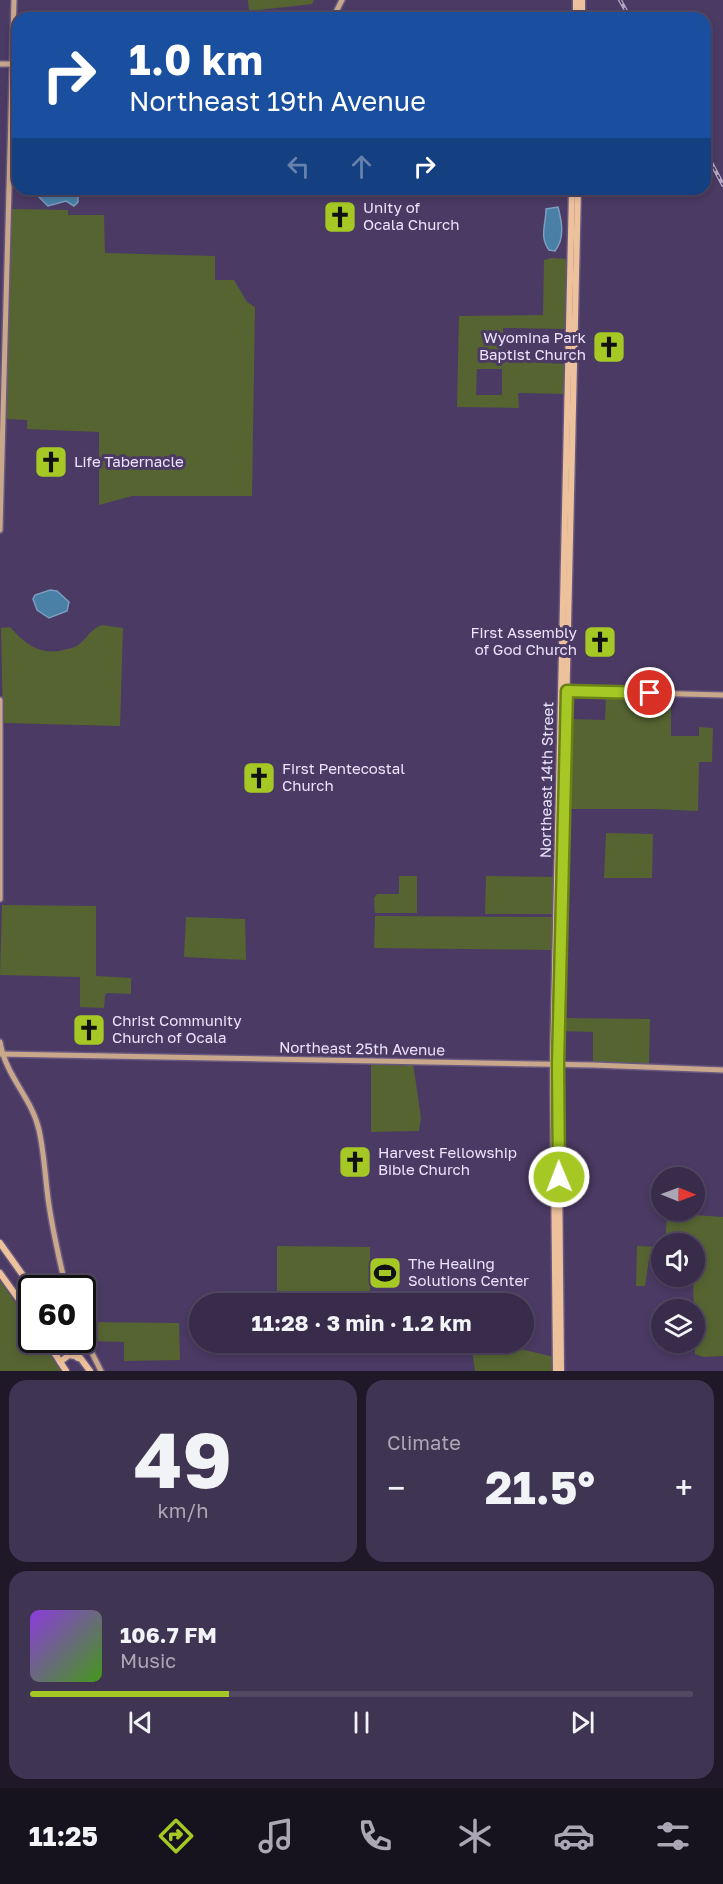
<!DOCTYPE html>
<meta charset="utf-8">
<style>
:root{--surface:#382c4a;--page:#3f3451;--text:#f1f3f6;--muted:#aba7b5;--line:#524862;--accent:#a5c824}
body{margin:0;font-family:"Golos Text",sans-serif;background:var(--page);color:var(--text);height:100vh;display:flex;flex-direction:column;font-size:22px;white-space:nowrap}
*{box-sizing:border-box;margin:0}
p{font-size:20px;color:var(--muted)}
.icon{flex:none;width:33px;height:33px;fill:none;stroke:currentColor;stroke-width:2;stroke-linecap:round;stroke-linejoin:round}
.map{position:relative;height:1371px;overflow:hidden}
.sheet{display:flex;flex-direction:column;gap:9px;padding:9px;background:#1f1829;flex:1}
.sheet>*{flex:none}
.hud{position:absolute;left:12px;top:12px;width:699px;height:183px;border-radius:18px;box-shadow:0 3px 9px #0003,0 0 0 2px var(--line);background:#1a4fa0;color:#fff;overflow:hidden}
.needle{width:39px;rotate:91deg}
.controls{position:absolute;left:651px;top:1167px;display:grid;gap:12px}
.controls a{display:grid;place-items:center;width:54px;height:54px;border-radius:50%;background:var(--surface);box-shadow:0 3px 9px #0003,0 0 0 2px var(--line);font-size:30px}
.speed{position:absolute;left:18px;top:1275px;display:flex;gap:12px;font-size:30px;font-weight:700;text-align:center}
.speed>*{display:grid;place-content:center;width:78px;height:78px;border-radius:50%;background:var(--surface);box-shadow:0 3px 9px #0003,0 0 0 2px var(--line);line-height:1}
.speed .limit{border:3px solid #111;border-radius:9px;background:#fff;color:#111}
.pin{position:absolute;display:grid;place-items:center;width:51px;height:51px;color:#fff;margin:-26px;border:3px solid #fff;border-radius:50%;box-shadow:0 2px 6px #0007}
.me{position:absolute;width:66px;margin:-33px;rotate:359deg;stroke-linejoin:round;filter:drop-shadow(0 0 4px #0008)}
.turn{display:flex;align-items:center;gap:21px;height:126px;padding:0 18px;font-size:27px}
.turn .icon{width:78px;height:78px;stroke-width:2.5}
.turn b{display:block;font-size:42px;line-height:51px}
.lanes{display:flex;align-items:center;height:57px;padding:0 18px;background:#0003;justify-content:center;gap:30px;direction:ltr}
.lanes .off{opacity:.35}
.big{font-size:45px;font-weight:700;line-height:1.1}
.sheet .tile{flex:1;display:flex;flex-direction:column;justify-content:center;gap:9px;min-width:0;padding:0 21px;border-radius:18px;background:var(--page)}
.sheet .dial{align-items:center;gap:0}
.dial b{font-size:78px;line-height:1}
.song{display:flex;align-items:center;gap:18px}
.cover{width:72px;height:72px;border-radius:9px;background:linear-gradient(135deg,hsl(270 70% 55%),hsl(100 70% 35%))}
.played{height:6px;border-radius:3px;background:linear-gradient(90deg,var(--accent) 30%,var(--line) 30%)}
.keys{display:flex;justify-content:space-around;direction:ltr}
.heat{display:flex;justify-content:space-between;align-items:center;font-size:33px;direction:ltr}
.sheet .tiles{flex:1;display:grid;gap:9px;grid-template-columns:1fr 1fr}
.tile:last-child{grid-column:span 2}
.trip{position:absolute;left:189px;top:1293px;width:345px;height:60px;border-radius:30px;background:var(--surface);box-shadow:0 3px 9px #0003,0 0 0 2px var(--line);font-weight:700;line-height:60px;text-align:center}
.tab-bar{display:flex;height:96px;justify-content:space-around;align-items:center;background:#16121e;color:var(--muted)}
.tab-bar .icon{width:42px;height:42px}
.tab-bar .selected{color:var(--accent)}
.tab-bar b{font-size:27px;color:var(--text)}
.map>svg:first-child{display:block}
.green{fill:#566432;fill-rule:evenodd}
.water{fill:#4a7fa6;stroke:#7b9dc0;stroke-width:1.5}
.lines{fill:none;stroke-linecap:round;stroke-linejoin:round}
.secondary-casing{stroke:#68587f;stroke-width:8}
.primary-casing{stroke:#68587f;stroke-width:9}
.secondary{stroke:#c9a78a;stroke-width:5}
.primary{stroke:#edc19c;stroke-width:6}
.rail-casing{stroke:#b2a6c5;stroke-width:4}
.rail{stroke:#4b3a63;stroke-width:1.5;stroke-dasharray:4.5;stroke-linecap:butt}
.route-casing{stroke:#6b8217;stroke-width:15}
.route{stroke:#a5c824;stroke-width:10}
.labels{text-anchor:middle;stroke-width:6;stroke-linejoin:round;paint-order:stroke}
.poi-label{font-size:15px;fill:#ece3fc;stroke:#4b3a63;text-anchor:start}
.street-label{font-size:15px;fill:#ece3fc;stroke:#4b3a63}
</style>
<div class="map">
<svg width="723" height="1371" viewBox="0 0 723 1371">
<rect width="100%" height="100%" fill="#4b3a63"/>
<g class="green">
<polygon points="248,0 314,0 312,4 249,11"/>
<polygon points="12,209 68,210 68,215 104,215 105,253 215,256 215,280 234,280 247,302 255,307 252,496 132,496 99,505 99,432 27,429 27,420 6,419"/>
<path d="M 552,258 L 569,259 L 567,329 L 503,328 L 503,361 L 567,364 L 566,394 L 518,393 L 519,408 L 457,407 L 459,316 L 543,315 L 544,260 ZM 477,369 L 502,369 L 502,395 L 476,395 Z"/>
<path d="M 102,625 L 123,628 L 120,726 L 3,723 L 1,628 L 10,627 C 24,643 40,656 63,650 C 67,649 73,648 77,646 C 87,639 90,629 102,625 Z"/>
<polygon points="606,694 671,695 671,736 699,736 699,727 713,728 712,762 699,762 698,811 654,809 566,809 568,719 605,720"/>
<polygon points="606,833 653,834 652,878 604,878"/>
<polygon points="399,876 417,876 417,913 375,913 374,898 377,894 399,894"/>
<polygon points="486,876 556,877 555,914 485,914"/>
<polygon points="2,905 96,906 96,976 131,978 131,994 107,993 105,995 104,1008 80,1007 80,977 0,975"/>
<polygon points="375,916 555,917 554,950 374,948"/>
<polygon points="186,917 245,919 246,960 184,957"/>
<polygon points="562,1018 650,1019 649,1066 593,1063 593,1032 562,1031"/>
<polygon points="371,1062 413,1063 421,1118 419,1131 371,1132"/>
<polygon points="679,1211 694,1211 694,1215 723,1217 723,1356 703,1357 695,1354 693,1277 694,1276 694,1244 665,1243 667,1218"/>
<polygon points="277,1246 370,1247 370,1303 277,1303"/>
<polygon points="637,1246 661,1247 661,1258 660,1256 653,1256 649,1259 645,1286 636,1286"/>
<polygon points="0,1280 31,1326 32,1340 41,1340 63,1371 0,1371"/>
<polygon points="83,1322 179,1323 180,1360 124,1361 124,1342 89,1341 83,1328"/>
<polygon points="414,1343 469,1343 474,1345 516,1348 554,1357 554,1371 475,1371 472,1349 414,1347"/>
</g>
<g class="water">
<polygon points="41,189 78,189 78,202 74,206 66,201 48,206 39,197"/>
<path d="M 558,207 C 562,222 565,238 555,251 L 549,250 C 539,236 546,225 546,209 Z"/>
<polygon points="50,590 57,591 69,602 67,611 49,618 37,610 33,599 35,595"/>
</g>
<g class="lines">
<g class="secondary-casing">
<g id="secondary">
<polyline points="333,18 342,0"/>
<polyline points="0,64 18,64"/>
<polyline points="0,530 14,0"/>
<polyline points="567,691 723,695"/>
<polyline points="0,700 0,899"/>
<path d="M 0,1042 C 6,1077 32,1098 39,1130 C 44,1152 45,1175 48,1198 C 52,1229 59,1258 66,1288"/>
<polyline points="0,1054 593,1065 723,1070"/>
<polyline points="82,1333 101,1371"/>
<polyline points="73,1348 82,1340"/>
</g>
</g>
<g class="primary-casing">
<g id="primary">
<polyline points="576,18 576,0"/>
<polyline points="582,18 582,0"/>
<polyline points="0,1243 32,1288"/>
<polyline points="0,1273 32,1318"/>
<polyline points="46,1340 66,1371"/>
<polyline points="67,1340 90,1371"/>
<polyline points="60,1362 69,1355 75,1356 78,1358"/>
<polyline points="556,1371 553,1064 572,189"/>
<polyline points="561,1371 558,1064 578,189"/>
</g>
</g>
<use href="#secondary" class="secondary"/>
<use href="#primary" class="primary"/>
<g class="rail-casing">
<g id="rail">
<polyline points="620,0 630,18"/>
<polyline points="705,151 723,185"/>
</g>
</g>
<use href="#rail" class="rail"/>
</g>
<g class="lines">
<g class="route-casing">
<polyline id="route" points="559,1177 558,1064 567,691 650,693"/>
</g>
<use href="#route" class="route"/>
</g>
<defs>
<g id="church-square" transform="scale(1.725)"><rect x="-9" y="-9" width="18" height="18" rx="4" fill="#a5c824" stroke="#4b3a63"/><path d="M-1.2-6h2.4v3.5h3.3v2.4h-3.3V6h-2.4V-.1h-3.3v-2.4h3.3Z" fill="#111"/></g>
<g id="stadium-square" transform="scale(1.725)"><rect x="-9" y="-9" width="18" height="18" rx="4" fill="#a5c824" stroke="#4b3a63"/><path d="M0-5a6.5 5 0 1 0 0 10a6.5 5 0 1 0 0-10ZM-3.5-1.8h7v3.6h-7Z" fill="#111"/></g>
</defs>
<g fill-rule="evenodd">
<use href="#church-square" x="340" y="217"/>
<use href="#church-square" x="609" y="347"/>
<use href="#church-square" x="51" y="462"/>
<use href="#church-square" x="600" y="642"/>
<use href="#church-square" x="259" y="778"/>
<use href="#church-square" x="89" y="1030"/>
<use href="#church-square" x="355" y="1162"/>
<use href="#stadium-square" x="385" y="1273"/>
</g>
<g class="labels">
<g class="poi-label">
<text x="363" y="213">Unity of<tspan x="363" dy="17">Ocala Church</tspan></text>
<text x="586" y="343" text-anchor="end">Wyomina Park<tspan x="586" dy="17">Baptist Church</tspan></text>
<text x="74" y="467">Life Tabernacle</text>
<text x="577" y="638" text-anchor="end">First Assembly<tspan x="577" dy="17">of God Church</tspan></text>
<text x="282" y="774">First Pentecostal<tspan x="282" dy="17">Church</tspan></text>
<text x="112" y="1026">Christ Community<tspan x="112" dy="17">Church of Ocala</tspan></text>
<text x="378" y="1158">Harvest Fellowship<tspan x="378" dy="17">Bible Church</tspan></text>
<text x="408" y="1269">The Healing<tspan x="408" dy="17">Solutions Center</tspan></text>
</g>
<g class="street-label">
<text transform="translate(547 780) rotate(-89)" y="5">Northeast 14th Street</text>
<text transform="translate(362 1049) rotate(1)" y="5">Northeast 25th Avenue</text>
</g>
</g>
</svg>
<div class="controls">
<a><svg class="needle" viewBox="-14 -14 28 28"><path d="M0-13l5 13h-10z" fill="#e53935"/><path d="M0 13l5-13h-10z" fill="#aba7b5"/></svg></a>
<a><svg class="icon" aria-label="sound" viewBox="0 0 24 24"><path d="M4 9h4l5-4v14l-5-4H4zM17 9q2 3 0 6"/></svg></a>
<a><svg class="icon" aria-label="layers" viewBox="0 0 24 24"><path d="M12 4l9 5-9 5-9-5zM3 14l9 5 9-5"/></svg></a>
</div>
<div class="speed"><div class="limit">60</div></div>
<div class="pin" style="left:650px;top:693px;background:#d93025"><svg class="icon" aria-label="arrive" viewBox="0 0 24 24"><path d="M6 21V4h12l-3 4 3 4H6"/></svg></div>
<svg class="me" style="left:559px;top:1177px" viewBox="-20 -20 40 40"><circle r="17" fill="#a5c824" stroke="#fff" stroke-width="3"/><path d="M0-11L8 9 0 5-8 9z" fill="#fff"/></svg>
<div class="trip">11:28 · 3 min · 1.2 km</div>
<div class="hud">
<div class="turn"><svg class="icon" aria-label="right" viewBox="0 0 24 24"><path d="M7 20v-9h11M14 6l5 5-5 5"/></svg><div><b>1.0 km</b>Northeast 19th Avenue</div></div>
<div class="lanes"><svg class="icon off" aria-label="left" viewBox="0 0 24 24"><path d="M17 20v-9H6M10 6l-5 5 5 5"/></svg><svg class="icon off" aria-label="ahead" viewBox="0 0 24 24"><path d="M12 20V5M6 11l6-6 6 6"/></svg><svg class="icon" aria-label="right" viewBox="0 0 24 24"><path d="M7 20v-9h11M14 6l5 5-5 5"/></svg></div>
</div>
</div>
<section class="sheet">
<div class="tiles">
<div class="tile dial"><b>49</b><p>km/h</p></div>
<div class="tile"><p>Climate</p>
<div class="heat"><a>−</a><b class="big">21.5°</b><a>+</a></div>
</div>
<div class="tile">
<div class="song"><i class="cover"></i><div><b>106.7 FM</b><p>Music</p></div></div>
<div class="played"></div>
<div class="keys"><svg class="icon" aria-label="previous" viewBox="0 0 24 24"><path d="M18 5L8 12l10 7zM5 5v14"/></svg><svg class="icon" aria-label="pause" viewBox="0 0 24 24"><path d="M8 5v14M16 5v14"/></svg><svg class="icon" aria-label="next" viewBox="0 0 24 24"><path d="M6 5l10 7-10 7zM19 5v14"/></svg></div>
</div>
</div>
</section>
<nav class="tab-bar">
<b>11:25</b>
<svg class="icon selected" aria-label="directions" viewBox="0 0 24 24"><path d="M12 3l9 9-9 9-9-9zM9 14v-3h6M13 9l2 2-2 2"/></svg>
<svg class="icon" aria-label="music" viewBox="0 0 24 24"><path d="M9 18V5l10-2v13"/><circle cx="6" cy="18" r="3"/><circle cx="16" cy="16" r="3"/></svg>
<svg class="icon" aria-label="phone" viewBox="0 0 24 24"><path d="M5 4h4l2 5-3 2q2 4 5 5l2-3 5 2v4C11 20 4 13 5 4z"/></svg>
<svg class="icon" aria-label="climate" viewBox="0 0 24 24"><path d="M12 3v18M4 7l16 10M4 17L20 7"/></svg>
<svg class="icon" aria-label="car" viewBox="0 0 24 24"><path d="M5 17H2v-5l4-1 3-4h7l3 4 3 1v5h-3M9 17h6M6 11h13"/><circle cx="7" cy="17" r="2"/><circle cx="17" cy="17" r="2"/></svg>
<svg class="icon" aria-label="filters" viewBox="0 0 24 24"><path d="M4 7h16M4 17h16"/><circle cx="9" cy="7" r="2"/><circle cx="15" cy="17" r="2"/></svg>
</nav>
